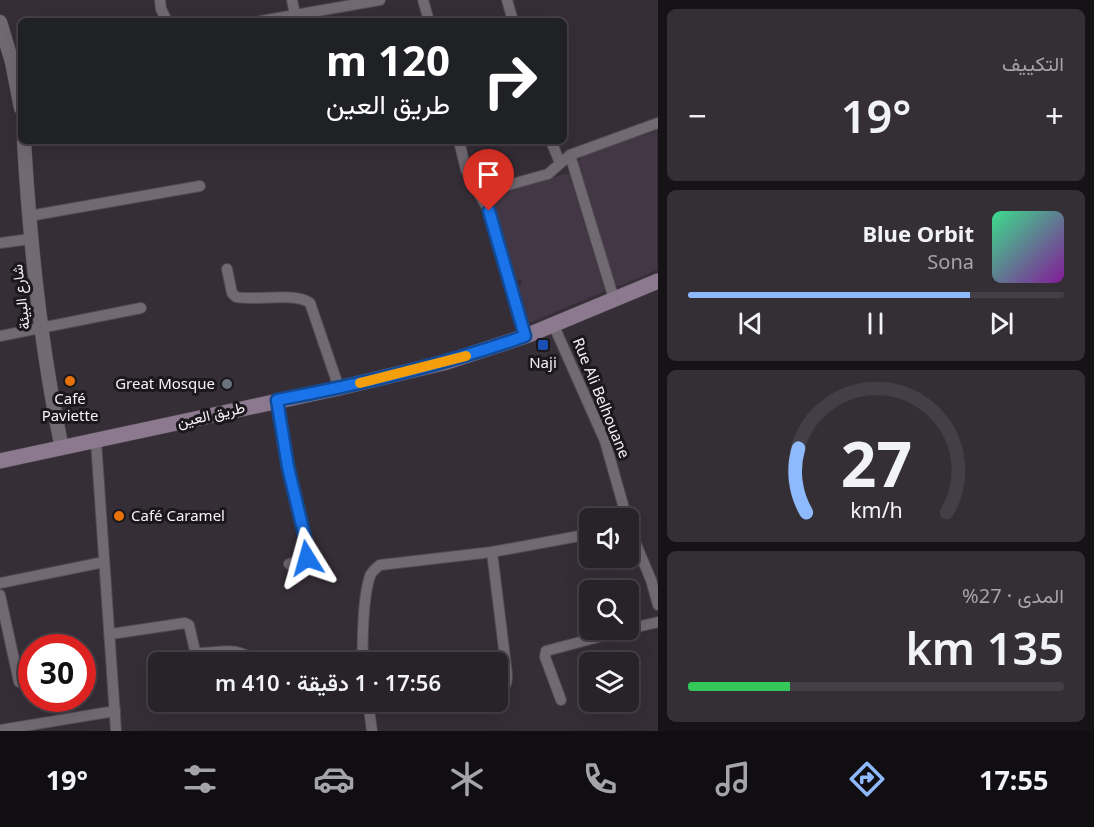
<!DOCTYPE html>
<html lang="ar">
<meta charset="utf-8">
<style>
:root{--surface:#282229;--page:#342f35;--text:#f1f3f6;--muted:#a5a4a8;--line:#443f46;--accent:#8eb9fd}
body{margin:0;font-family:"Noto Sans",Vazirmatn,sans-serif;background:var(--page);color:var(--text);direction:rtl;height:100vh;display:flex;flex-direction:column;font-size:22px;white-space:nowrap}
*{box-sizing:border-box;margin:0}
p{font-size:20px;color:var(--muted)}
.icon{flex:none;width:33px;height:33px;fill:none;stroke:currentColor;stroke-width:2;stroke-linecap:round;stroke-linejoin:round}
.map{position:relative;flex:1;overflow:hidden;direction:ltr}
.drawer{display:flex;flex-direction:column;gap:9px;padding:9px;background:#161317;width:436px}
.drawer>*{flex:none}
.banner{position:absolute;left:18px;top:18px;width:549px;height:126px;border-radius:9px;box-shadow:0 6px 24px #0002,0 0 0 2px var(--line);direction:rtl;background:#202124;color:#fff;overflow:hidden}
.tools{position:absolute;left:579px;top:508px;display:grid;gap:12px}
.tools a{display:grid;place-items:center;width:60px;height:60px;border-radius:9px;background:var(--surface);box-shadow:0 6px 24px #0002,0 0 0 2px var(--line);font-size:30px}
.speed{position:absolute;left:18px;top:634px;display:flex;gap:12px;font-size:30px;font-weight:700;text-align:center}
.speed>*{display:grid;place-content:center;width:78px;height:78px;border-radius:50%;background:var(--surface);box-shadow:0 6px 24px #0002,0 0 0 2px var(--line);line-height:1}
.speed .limit{border:9px solid #d22;background:#fff;color:#111}
.pin{position:absolute;display:grid;place-items:center;width:51px;height:51px;color:#fff;margin:-62px -26px;border-radius:50% 50% 50% 0;rotate:-45deg;box-shadow:0 0 6px #0007}
.pin .icon{rotate:45deg}
.me{position:absolute;width:66px;margin:-33px;rotate:352deg;stroke-linejoin:round;filter:drop-shadow(0 0 4px #0008)}
.turn{display:flex;align-items:center;gap:21px;height:126px;padding:0 18px;font-size:27px}
.turn .icon{width:78px;height:78px;stroke-width:2.5}
.turn b{display:block;font-size:42px;line-height:51px}
.big{font-size:45px;font-weight:600;line-height:1.1}
.drawer .widget{flex:1;display:flex;flex-direction:column;justify-content:center;gap:9px;min-width:0;padding:0 21px;border-radius:9px;background:var(--page)}
.drawer .dial{align-items:center;gap:0}
.dial svg{height:156px;overflow:visible;fill:none;stroke:var(--line);stroke-width:7;stroke-linecap:round;text-anchor:middle}
.dial text{fill:var(--text);stroke:none}
.song{display:flex;align-items:center;gap:18px}
.cover{width:72px;height:72px;border-radius:9px;background:linear-gradient(135deg,hsl(150 70% 55%),hsl(290 70% 35%))}
.played{height:6px;border-radius:3px;background:linear-gradient(90deg,var(--accent) 75%,var(--line) 75%)}
.keys{display:flex;justify-content:space-around;direction:ltr}
.heat{display:flex;justify-content:space-between;align-items:center;font-size:33px;direction:ltr}
.charge{height:9px;border-radius:4px;background:linear-gradient(90deg,#34c759 27%,var(--line) 0)}
.trip{position:absolute;left:148px;top:652px;width:360px;height:60px;border-radius:9px;background:var(--surface);box-shadow:0 6px 24px #0002,0 0 0 2px var(--line);font-weight:600;line-height:60px;text-align:center;direction:rtl}
.dock{display:flex;height:96px;justify-content:space-around;align-items:center;background:#100e10;color:var(--muted)}
.dock .icon{width:42px;height:42px}
.dock .selected{color:var(--accent)}
.dock b{font-size:27px;color:var(--text)}
main{display:flex;flex:1;min-height:0}
.map>svg:first-child{display:block}
.built{fill:#433745}
.lines{fill:none;stroke-linecap:round;stroke-linejoin:round}
.minor-casing{stroke:#514b52;stroke-width:12}
.tertiary-casing{stroke:#514b52;stroke-width:15}
.secondary-casing{stroke:#514b52;stroke-width:16}
.minor{stroke:#726a73;stroke-width:10}
.tertiary{stroke:#726a73;stroke-width:14}
.secondary{stroke:#8c788f;stroke-width:15}
.route-casing{stroke:#114b97;stroke-width:15}
.route{stroke:#1a73e8;stroke-width:10}
.slow{stroke:#f59e0b;stroke-width:10}
.transit-dot{fill:#1a4fb4;stroke:#1b181c;stroke-width:2}
.food-dot{fill:#e8710a;stroke:#1b181c;stroke-width:2}
.worship-dot{fill:#6b7280;stroke:#1b181c;stroke-width:2}
.labels{text-anchor:middle;stroke-width:6;stroke-linejoin:round;paint-order:stroke}
.street-label{font-size:15px;fill:#f6f1f7;stroke:#1b181c}
.poi-label{font-size:15px;fill:#f6f1f7;stroke:#1b181c}
</style>
<main>
<section class="drawer">
<div class="widget"><p>التكييف</p>
<div class="heat"><a>−</a><b class="big">19°</b><a>+</a></div>
</div>
<div class="widget">
<div class="song"><i class="cover"></i><div><b>Blue Orbit</b><p>Sona</p></div></div>
<div class="played"></div>
<div class="keys"><svg class="icon" aria-label="previous" viewBox="0 0 24 24"><path d="M18 5L8 12l10 7zM5 5v14"/></svg><svg class="icon" aria-label="pause" viewBox="0 0 24 24"><path d="M8 5v14M16 5v14"/></svg><svg class="icon" aria-label="next" viewBox="0 0 24 24"><path d="M6 5l10 7-10 7zM19 5v14"/></svg></div>
</div>
<div class="widget dial"><svg viewBox="0 0 100 80">
<path d="M14 69A42 42 0 1 1 86 69"/>
<path d="M14 69A42 42 0 0 1 10 36" stroke="#8eb9fd"/>
<text x="50" y="56" font-size="32" font-weight="700">27</text>
<text x="50" y="72" font-size="11">km/h</text>
</svg></div>
<div class="widget"><p>المدى · 27%</p><b class="big">135 km</b><div class="charge"></div></div>
</section>
<div class="map">
<svg width="658" height="731" viewBox="0 0 658 731">
<rect width="100%" height="100%" fill="#362e37"/>
<g class="built">
<polygon points="657,131 657,270 619,286 613,282 578,164 582,155"/>
<polygon points="569,173 605,291 529,323 517,287 522,284 521,279 516,280 491,200 495,193"/>
</g>
<g class="lines">
<g class="minor-casing">
<g id="minor">
<polyline points="160,0 161,9 167,21"/>
<polyline points="292,0 296,20"/>
<polyline points="423,0 429,21"/>
<polyline points="507,0 513,21"/>
<polyline points="261,21 380,0"/>
<polyline points="459,141 466,170 489,211 526,336"/>
<polyline points="551,141 560,163"/>
<polyline points="570,155 614,299"/>
<polyline points="482,196 494,189 548,174 570,155 658,123"/>
<polyline points="29,216 200,186"/>
<polyline points="0,243 30,239"/>
<path d="M 227,269 L 232,293 L 236,297 C 255,301 295,292 310,303 L 339,388"/>
<polyline points="553,324 605,441 627,519"/>
<polyline points="0,336 141,308"/>
<polyline points="277,401 288,467 308,553 307,558 289,564"/>
<polyline points="96,441 116,731"/>
<polyline points="628,525 651,580 658,605"/>
<path d="M 492,552 L 507,674 C 507,684 506,686 498,691"/>
<polyline points="0,583 104,562"/>
<polyline points="0,595 19,682"/>
<polyline points="628,629 658,622"/>
<path d="M 111,634 L 185,623 L 189,625 L 195,651 L 198,653 C 223,653 236,645 258,663"/>
<path d="M 363,663 C 362,641 363,597 370,576 C 372,571 376,568 380,565 L 492,552 L 590,534"/>
<polyline points="561,700 545,657 546,651 625,630"/>
<polyline points="368,702 372,731"/>
<polyline points="435,706 454,702"/>
<polyline points="0,730 115,711"/>
</g>
</g>
<g class="tertiary-casing">
<g id="tertiary">
<polyline points="0,22 12,62 21,108"/>
<path d="M 24,141 C 30,244 40,346 62,448"/>
</g>
</g>
<g class="secondary-casing">
<polyline id="secondary" points="0,461 339,388 447,362 526,336 658,281"/>
</g>
<use href="#minor" class="minor"/>
<use href="#tertiary" class="tertiary"/>
<use href="#secondary" class="secondary"/>
</g>
<g class="lines">
<g class="route-casing">
<path id="route" d="M 307,558 L 306,542 L 288,467 L 277,400 C 362,384 444,365 525,336 L 489,211"/>
</g>
<use href="#route" class="route"/>
<polyline class="slow" points="360,383 466,356"/>
</g>
<rect class="transit-dot" x="537" y="339" width="12" height="12" rx="3"/>
<g class="food-dot">
<circle cx="70" cy="381" r="6"/>
<circle cx="119" cy="516" r="6"/>
</g>
<circle class="worship-dot" cx="227" cy="384" r="6"/>
<g class="labels">
<g class="street-label">
<text transform="translate(21 297) rotate(-97)" y="5">شارع البيئة</text>
<text transform="translate(601 398) rotate(68)" y="5">Rue Ali Belhouane</text>
<text transform="translate(211 415) rotate(-13)" y="5">طريق العين</text>
</g>
<g class="poi-label">
<text x="543" y="368">Naji</text>
<text x="215" y="389" text-anchor="end">Great Mosque</text>
<text x="70" y="404">Café<tspan x="70" dy="17">Paviette</tspan></text>
<text x="131" y="521" text-anchor="start">Café Caramel</text>
</g>
</g>
</svg>
<div class="tools">
<a><svg class="icon" aria-label="sound" viewBox="0 0 24 24"><path d="M4 9h4l5-4v14l-5-4H4zM17 9q2 3 0 6"/></svg></a>
<a><svg class="icon" aria-label="search" viewBox="0 0 24 24"><circle cx="10" cy="10" r="6"/><path d="M15 15l6 6"/></svg></a>
<a><svg class="icon" aria-label="layers" viewBox="0 0 24 24"><path d="M12 4l9 5-9 5-9-5zM3 14l9 5 9-5"/></svg></a>
</div>
<div class="speed"><div class="limit">30</div></div>
<div class="pin" style="left:489px;top:211px;background:#d93025"><svg class="icon" aria-label="arrive" viewBox="0 0 24 24"><path d="M6 21V4h12l-3 4 3 4H6"/></svg></div>
<svg class="me" style="left:307px;top:558px" viewBox="-20 -20 40 40"><path d="M0-17L14 15 0 8-14 15z" fill="#1a73e8" stroke="#fff" stroke-width="4"/></svg>
<div class="trip">17:56 · 1 دقيقة · 410 m</div>
<div class="banner">
<div class="turn"><svg class="icon" aria-label="right" viewBox="0 0 24 24"><path d="M7 20v-9h11M14 6l5 5-5 5"/></svg><div><b>120 m</b>طريق العين</div></div>
</div>
</div>
</main>
<nav class="dock">
<b>17:55</b>
<svg class="icon selected" aria-label="directions" viewBox="0 0 24 24"><path d="M12 3l9 9-9 9-9-9zM9 14v-3h6M13 9l2 2-2 2"/></svg>
<svg class="icon" aria-label="music" viewBox="0 0 24 24"><path d="M9 18V5l10-2v13"/><circle cx="6" cy="18" r="3"/><circle cx="16" cy="16" r="3"/></svg>
<svg class="icon" aria-label="phone" viewBox="0 0 24 24"><path d="M5 4h4l2 5-3 2q2 4 5 5l2-3 5 2v4C11 20 4 13 5 4z"/></svg>
<svg class="icon" aria-label="climate" viewBox="0 0 24 24"><path d="M12 3v18M4 7l16 10M4 17L20 7"/></svg>
<svg class="icon" aria-label="car" viewBox="0 0 24 24"><path d="M5 17H2v-5l4-1 3-4h7l3 4 3 1v5h-3M9 17h6M6 11h13"/><circle cx="7" cy="17" r="2"/><circle cx="17" cy="17" r="2"/></svg>
<svg class="icon" aria-label="filters" viewBox="0 0 24 24"><path d="M4 7h16M4 17h16"/><circle cx="9" cy="7" r="2"/><circle cx="15" cy="17" r="2"/></svg>
<b>19°</b>
</nav>
